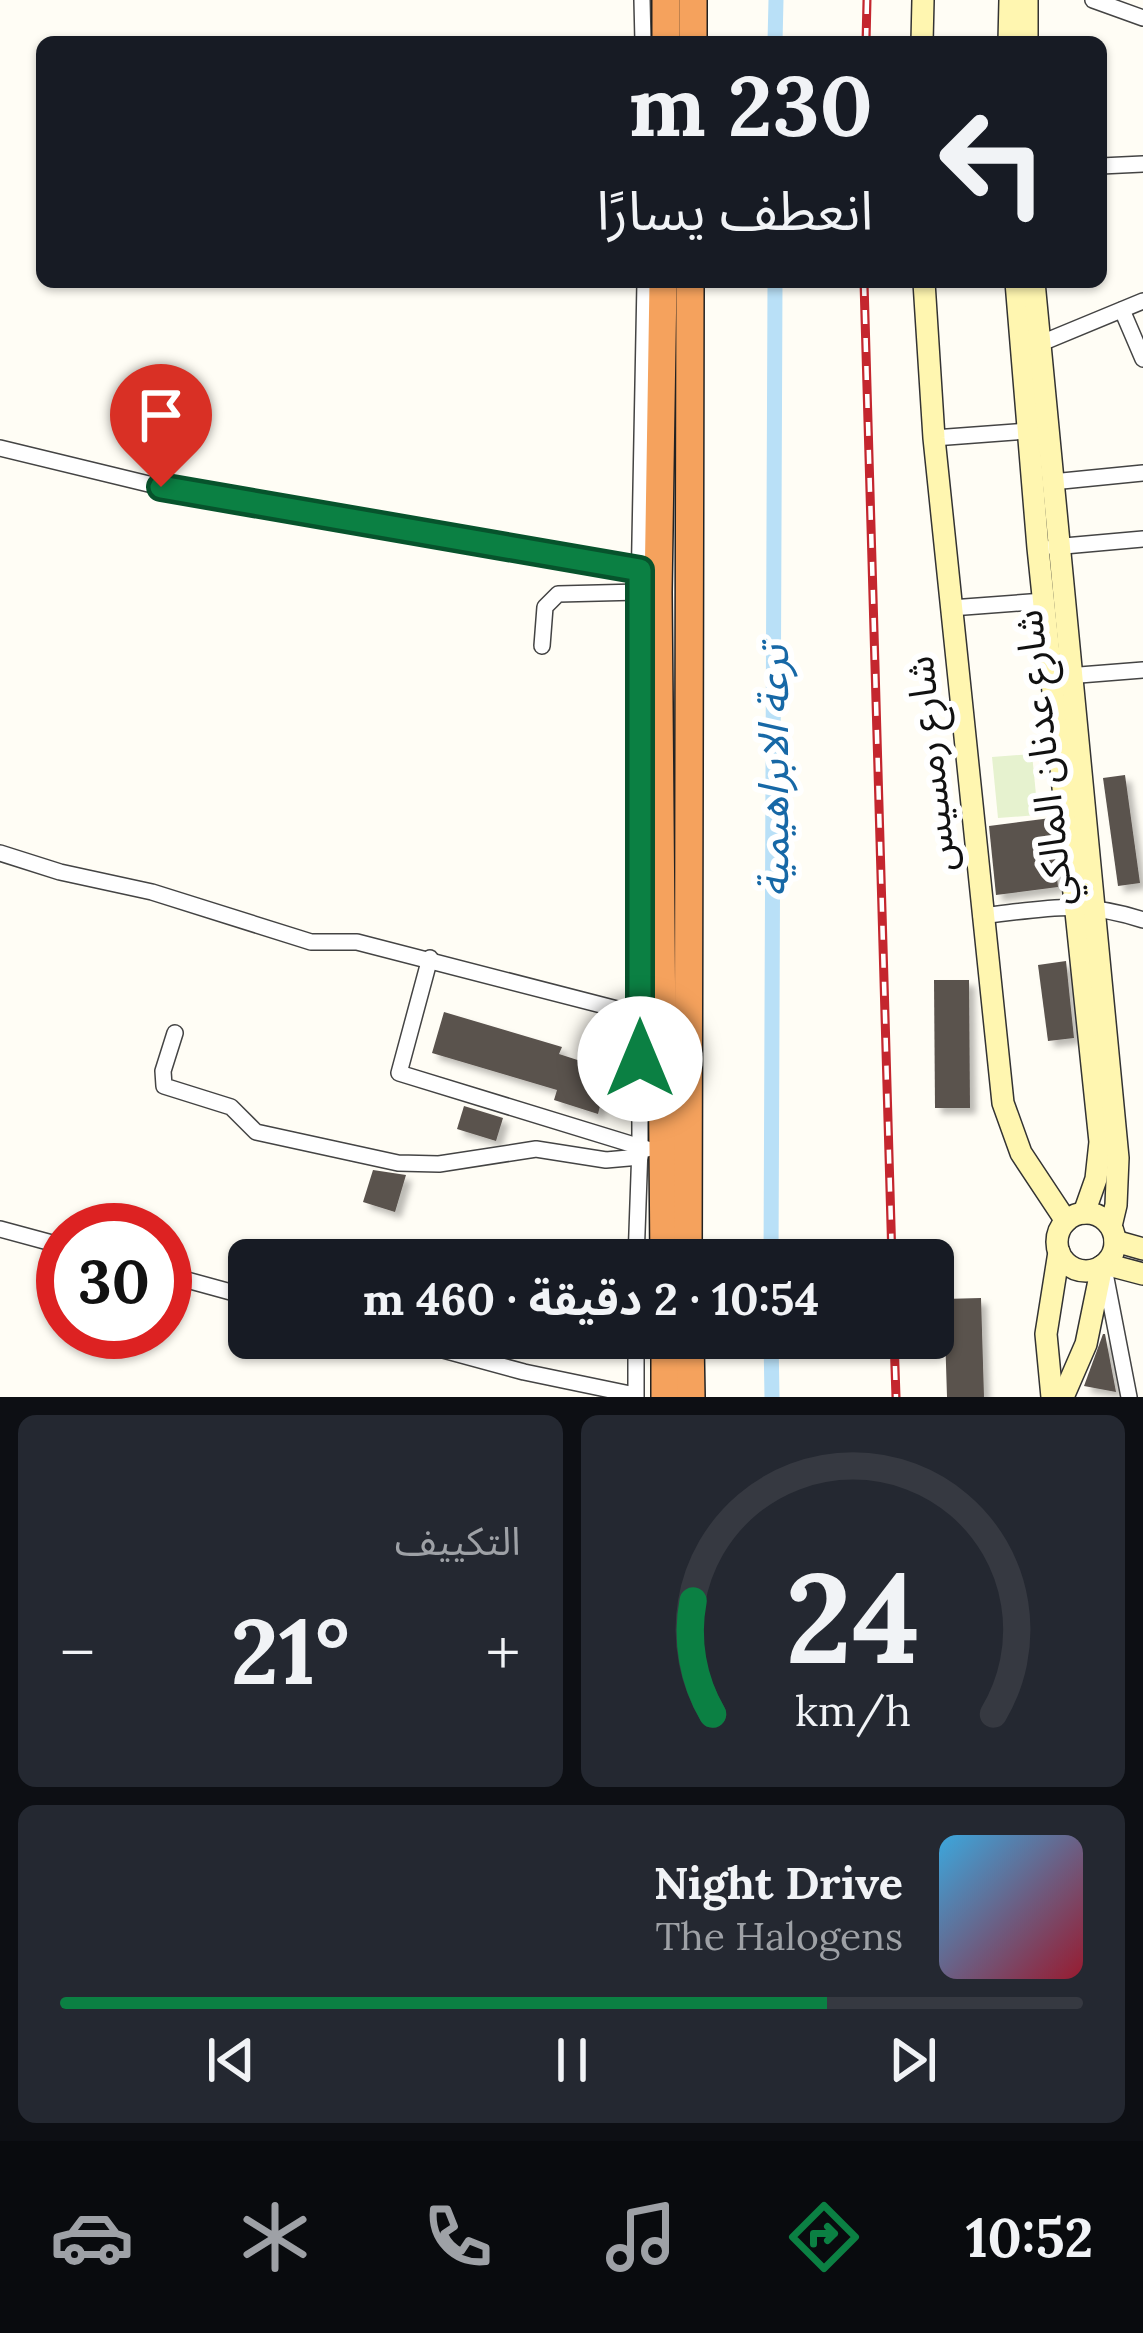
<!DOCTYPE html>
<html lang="ar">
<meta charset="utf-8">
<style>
:root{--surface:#171b24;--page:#242831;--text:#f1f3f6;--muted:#9ea1a6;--line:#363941;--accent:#0b8043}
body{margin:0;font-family:Lora,"Noto Sans Arabic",serif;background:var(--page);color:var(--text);direction:rtl;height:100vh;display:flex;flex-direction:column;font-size:45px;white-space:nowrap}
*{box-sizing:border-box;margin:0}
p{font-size:39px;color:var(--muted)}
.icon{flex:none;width:66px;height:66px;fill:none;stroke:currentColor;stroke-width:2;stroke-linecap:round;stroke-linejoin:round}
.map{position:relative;height:1397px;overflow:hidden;direction:ltr}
.side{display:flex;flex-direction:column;gap:18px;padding:18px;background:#0d0f14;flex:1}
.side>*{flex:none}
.hud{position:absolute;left:36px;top:36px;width:1071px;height:252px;border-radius:18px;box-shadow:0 3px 9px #0004;direction:rtl;background:#171b24;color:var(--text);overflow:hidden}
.speed{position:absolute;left:36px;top:1203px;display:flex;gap:24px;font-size:60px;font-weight:700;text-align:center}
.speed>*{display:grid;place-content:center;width:156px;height:156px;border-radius:50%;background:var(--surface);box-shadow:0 3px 9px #0004;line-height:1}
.speed .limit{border:18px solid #d22;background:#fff;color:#111}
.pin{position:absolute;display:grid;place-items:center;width:102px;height:102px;color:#fff;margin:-123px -51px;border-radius:50% 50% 50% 0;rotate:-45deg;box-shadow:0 0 12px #0007}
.pin .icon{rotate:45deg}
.me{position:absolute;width:132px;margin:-66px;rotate:0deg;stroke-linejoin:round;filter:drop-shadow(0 0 9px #0008)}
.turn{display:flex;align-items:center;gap:42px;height:252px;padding:0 36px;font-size:54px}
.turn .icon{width:156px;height:156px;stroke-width:2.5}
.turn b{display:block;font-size:84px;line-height:102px}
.big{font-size:90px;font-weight:700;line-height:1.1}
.side .widget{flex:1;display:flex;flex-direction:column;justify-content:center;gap:18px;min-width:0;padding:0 42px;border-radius:18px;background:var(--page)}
.side .dial{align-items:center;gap:0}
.dial svg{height:312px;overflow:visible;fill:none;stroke:var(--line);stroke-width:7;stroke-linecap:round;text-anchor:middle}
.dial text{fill:var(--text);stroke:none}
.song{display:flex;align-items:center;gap:36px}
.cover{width:144px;height:144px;border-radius:18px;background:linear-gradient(135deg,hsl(200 70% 55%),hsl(350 70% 35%))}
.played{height:12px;border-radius:6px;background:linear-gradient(90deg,var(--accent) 75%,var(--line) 75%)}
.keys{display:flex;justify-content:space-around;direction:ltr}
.heat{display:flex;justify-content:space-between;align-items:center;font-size:66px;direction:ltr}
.side .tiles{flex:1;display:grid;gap:18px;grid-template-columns:1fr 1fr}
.widget:last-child{grid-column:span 2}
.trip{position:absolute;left:228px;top:1239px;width:726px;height:120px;border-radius:18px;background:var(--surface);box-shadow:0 3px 9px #0004;font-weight:700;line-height:120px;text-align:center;direction:rtl}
.tabs{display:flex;height:192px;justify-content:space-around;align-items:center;background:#090b0e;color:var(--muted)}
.tabs .icon{width:84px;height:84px}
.tabs .active{color:var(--accent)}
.tabs b{font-size:54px;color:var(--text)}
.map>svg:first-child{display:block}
.pitch{fill:#e6f2cf}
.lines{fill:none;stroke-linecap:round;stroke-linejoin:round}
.canal{stroke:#b9e0f7;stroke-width:15}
.building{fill:#5a524d;filter:url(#shadow)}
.street-casing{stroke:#444;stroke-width:18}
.secondary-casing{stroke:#333;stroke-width:24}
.highway-casing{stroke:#222;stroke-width:30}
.street{stroke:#fff;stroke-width:15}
.secondary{stroke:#fff6b0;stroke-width:21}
.highway{stroke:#f5a25d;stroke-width:27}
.rail-casing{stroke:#c4262e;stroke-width:9}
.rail{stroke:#fff;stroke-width:4.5;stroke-dasharray:14;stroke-linecap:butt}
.route-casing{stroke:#07532c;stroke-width:30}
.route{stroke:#0b8043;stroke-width:21}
.labels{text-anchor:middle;stroke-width:12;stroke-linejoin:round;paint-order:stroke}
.street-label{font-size:39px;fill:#111;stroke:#fff}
.water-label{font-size:42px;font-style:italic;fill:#1768a6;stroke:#fff}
</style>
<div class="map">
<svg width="1143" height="1397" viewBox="0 0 1143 1397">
<defs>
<filter id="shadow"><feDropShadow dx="6" dy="6" stdDeviation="3" flood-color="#0004"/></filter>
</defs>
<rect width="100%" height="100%" fill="#fffdf5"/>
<polygon class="pitch" points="1032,754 1038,815 998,818 992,757"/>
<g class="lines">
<g class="canal">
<polyline points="775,42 776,0"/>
<polyline points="771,1260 775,282"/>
<polyline points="771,1338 772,1397"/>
</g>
</g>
<g class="building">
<polygon points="1125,775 1140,883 1118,886 1103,778"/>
<polygon points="1051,818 1058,887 996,895 989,826"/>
<polygon points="1066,961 1074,1038 1048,1041 1038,965"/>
<polygon points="934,980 969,980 970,1108 935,1108"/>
<polygon points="444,1012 562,1047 559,1054 599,1067 591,1095 602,1098 598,1114 554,1100 557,1090 432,1053"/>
<polygon points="464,1106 503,1118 496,1141 457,1129"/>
<polygon points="373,1170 406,1175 395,1212 363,1202"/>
<polygon points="981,1298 984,1397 947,1397 944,1299"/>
<polygon points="1103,1334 1105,1334 1116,1392 1084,1386"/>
</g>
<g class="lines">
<g class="street-casing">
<g id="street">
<polyline points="642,0 643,42"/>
<polyline points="1093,0 1143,18"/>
<polyline points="1101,166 1143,164"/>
<polyline points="1122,310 1143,359"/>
<polyline points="1039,344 1143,301"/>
<polyline points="934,438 1027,431"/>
<polyline points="0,448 161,487 640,570"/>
<polyline points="1052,482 1143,473"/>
<polyline points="1053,547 1143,539"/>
<polyline points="951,608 1044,601"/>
<polyline points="542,646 545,607 558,594 639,592"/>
<polyline points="1067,676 1143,670"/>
<polyline points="0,853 60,872 152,892 311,942 357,942 648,1017"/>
<path d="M 981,916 C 1044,909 1081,899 1143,920"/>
<polyline points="430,958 399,1073 647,1149"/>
<polyline points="175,1033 163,1071 164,1086 231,1107 256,1132 398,1163 439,1164 536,1149 606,1160 640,1157"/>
<polyline points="0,1229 63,1246"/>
<polyline points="636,1260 640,1147 639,592 645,282"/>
<polyline points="1104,1268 1129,1397"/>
<polyline points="165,1274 249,1297"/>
<polyline points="399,1338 524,1372 635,1395"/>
<polyline points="636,1397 636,1338"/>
</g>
</g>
<g class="secondary-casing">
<g id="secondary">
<polyline points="922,42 923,0"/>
<polyline points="1009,42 1010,0"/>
<polyline points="1027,42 1027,0"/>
<polyline points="924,282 934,438 1003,1103 1021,1153 1066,1221"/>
<polyline points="1016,282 1038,548 1100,1142 1096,1179 1084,1213"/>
<polyline points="1034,282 1118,1158 1116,1205 1111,1226"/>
<circle cx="1086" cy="1242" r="29"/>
<polyline points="1115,1241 1143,1249"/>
<polyline points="1105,1264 1143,1274"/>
<polyline points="1052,1397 1046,1334 1059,1252"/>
<polyline points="1063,1397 1086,1344 1102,1266"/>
</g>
</g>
<g class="highway-casing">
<g id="highway">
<polyline points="666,42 666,0"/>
<polyline points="693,42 693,0"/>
<polyline points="663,282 658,592 664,1260"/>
<polyline points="688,1260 690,282"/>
<polyline points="665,1338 665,1397"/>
<polyline points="690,1338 691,1397"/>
</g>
</g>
<use href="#street" class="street"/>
<use href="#secondary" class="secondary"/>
<use href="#highway" class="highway"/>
<g class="rail-casing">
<g id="rail">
<polyline points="866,42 867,0"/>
<polyline points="864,282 892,1260"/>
<polyline points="894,1338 896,1397"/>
</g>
</g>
<use href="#rail" class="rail"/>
</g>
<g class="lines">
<g class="route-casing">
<polyline id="route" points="161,487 640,570 640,1059"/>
</g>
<use href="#route" class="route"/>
</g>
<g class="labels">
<g class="street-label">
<text transform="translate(1043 758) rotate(-96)" y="14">شارع عدنان المالكي</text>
<text transform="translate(930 764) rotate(-96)" y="14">شارع رمسيس</text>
</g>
<g class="water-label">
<text transform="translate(773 771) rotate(-90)" y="15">ترعة الابراهيمية</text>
</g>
</g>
</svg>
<div class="speed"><div class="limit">30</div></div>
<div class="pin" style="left:161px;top:487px;background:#d93025"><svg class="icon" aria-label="arrive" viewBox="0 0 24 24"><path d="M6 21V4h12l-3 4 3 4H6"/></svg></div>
<svg class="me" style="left:640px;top:1059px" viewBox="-20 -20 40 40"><circle r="19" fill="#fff"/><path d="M0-13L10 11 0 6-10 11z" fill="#0b8043"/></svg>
<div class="trip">10:54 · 2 دقيقة · 460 m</div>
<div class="hud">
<div class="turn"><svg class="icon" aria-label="left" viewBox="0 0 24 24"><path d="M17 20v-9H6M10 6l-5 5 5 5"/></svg><div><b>230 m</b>انعطف يسارًا</div></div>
</div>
</div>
<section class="side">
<div class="tiles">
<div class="widget dial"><svg viewBox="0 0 100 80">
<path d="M14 69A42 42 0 1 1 86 69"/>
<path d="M14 69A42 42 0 0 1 9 40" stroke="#0b8043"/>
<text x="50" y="56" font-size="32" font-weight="700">24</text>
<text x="50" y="72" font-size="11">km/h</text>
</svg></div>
<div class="widget"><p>التكييف</p>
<div class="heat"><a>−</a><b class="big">21°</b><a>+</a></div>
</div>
<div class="widget">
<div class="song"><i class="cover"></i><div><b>Night Drive</b><p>The Halogens</p></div></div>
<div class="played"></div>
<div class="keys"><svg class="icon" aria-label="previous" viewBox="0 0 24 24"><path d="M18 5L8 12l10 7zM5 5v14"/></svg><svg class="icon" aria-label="pause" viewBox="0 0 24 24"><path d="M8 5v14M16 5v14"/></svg><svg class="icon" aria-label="next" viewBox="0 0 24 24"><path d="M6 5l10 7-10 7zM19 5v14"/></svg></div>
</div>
</div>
</section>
<nav class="tabs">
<b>10:52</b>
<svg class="icon active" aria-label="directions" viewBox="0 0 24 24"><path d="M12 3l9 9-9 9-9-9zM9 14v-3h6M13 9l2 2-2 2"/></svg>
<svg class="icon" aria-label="music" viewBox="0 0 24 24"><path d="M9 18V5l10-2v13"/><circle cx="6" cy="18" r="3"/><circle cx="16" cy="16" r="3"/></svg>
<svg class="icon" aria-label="phone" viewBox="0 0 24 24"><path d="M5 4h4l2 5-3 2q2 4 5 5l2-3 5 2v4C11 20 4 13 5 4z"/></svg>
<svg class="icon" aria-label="climate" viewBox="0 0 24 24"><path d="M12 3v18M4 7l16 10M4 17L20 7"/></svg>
<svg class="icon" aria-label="car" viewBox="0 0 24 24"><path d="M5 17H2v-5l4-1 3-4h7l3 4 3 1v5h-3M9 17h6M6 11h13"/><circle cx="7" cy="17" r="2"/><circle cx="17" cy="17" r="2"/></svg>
</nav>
